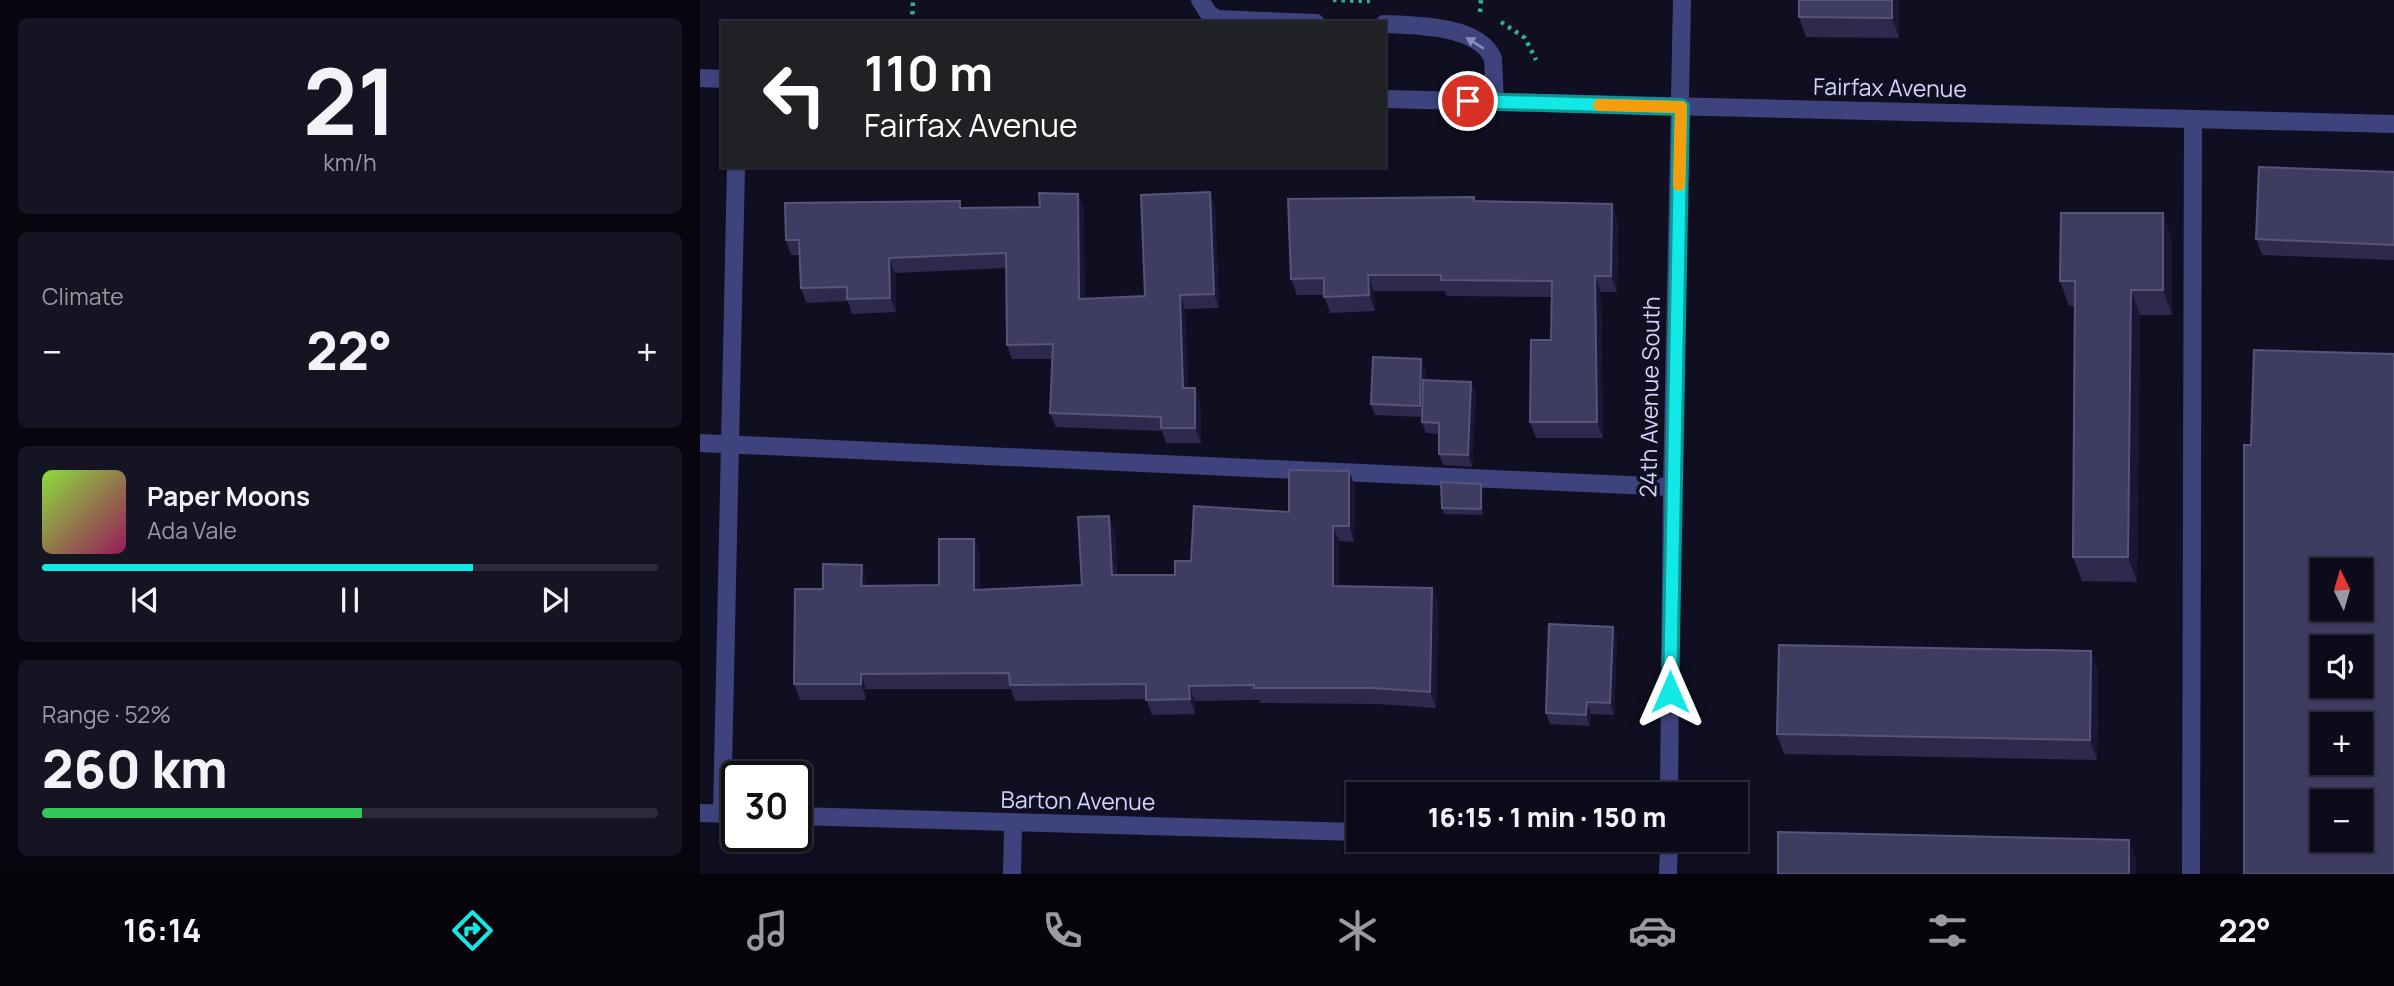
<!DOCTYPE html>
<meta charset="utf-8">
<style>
:root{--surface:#0c0b1a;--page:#151423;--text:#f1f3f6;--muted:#9a9ba2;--line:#2c2b39;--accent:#12e9e6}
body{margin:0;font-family:Manrope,sans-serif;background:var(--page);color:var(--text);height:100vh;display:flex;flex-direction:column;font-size:26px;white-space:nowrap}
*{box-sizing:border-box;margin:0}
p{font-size:23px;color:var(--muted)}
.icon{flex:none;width:38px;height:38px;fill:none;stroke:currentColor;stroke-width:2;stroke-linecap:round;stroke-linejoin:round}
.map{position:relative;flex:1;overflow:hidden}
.drawer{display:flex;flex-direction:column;gap:18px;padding:18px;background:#07060e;width:700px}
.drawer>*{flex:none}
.banner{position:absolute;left:21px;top:21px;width:665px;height:147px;border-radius:0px;box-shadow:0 2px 5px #0004,0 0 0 2px var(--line);background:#202124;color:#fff;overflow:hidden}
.needle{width:46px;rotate:355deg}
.controls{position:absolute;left:1610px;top:558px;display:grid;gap:14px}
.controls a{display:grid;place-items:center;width:63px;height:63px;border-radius:0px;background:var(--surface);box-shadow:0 2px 5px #0004,0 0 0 2px var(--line);font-size:35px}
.speed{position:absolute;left:21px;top:761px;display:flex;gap:14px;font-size:35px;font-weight:700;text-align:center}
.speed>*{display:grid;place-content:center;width:91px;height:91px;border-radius:50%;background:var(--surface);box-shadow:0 2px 5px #0004,0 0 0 2px var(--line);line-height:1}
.speed .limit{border:4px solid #111;border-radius:10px;background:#fff;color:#111}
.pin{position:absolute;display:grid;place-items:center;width:60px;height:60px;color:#fff;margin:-30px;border:4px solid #fff;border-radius:50%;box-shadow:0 2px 7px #0007}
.me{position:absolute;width:77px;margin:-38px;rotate:0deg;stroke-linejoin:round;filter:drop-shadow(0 0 5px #0008)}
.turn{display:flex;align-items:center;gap:24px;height:147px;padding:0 28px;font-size:32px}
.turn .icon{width:91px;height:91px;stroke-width:2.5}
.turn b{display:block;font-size:49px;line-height:60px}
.big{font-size:52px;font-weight:800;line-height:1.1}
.drawer .tile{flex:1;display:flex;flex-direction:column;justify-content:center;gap:10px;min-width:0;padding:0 24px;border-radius:10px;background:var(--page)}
.drawer .dial{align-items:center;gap:0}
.dial b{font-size:91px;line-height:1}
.song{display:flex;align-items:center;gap:21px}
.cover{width:84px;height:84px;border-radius:10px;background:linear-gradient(135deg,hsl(90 70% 55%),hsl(330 70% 35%))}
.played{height:7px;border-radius:4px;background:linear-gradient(90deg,var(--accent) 70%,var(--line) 70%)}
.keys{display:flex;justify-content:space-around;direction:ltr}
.heat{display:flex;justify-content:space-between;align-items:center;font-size:38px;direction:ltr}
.charge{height:10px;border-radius:5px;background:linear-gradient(90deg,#34c759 52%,var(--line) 0)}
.trip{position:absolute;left:646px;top:782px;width:402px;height:70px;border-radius:0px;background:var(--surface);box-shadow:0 2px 5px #0004,0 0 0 2px var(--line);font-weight:800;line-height:70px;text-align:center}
.tabs{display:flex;height:112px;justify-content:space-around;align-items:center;background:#05040a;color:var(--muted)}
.tabs .icon{width:49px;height:49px}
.tabs .selected{color:var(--accent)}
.tabs b{font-size:32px;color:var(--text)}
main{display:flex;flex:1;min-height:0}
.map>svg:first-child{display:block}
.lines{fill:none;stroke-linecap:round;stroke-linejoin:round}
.path{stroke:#38ab97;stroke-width:4.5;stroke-dasharray:3.5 5;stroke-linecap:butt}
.minor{stroke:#3e437d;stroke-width:18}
.wall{fill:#2d2a4e}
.shaded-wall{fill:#1a1735}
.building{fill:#3e3c61;stroke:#565479;stroke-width:2;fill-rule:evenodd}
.oneway{fill:#888bbc}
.route-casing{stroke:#0c9796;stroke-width:18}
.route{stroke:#12e9e6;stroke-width:12}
.slow{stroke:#f59e0b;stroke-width:12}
.labels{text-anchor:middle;stroke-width:7;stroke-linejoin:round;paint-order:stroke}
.street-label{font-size:23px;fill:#d3d3fc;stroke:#100f22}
</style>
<main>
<section class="drawer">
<div class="tile dial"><b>21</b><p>km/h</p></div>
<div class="tile"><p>Climate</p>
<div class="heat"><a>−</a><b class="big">22°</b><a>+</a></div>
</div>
<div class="tile">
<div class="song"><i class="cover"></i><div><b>Paper Moons</b><p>Ada Vale</p></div></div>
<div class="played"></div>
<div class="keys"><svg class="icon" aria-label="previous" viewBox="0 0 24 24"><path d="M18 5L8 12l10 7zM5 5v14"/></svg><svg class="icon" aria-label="pause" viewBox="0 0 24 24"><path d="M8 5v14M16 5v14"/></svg><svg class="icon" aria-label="next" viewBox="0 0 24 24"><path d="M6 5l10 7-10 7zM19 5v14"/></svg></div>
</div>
<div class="tile"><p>Range · 52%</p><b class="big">260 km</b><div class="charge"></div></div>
</section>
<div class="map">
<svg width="1694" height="874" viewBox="0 0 1694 874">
<rect width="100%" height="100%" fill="#100f22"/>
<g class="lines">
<g class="path">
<polyline points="633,0 670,1"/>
<polyline points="780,12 781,0"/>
<polyline points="801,22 825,38 836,60"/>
<polyline points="212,23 213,0"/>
</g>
<g class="minor">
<polyline points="500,0 509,14 517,19 616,23"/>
<path d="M 684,24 C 714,25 780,25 793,59 L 795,102"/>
<polyline points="0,78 23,79"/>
<polyline points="684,99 1694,124"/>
<polyline points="0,443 972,487"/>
<polyline points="969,794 972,487 982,0"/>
<polyline points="0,813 37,814"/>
<polyline points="22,814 36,166"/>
<polyline points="96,816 658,832"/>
<polyline points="312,874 313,825"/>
<polyline points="968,874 969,840"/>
<polyline points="1491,874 1493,119"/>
</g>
</g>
<g class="wall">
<polygon points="1099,0 1199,0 1199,38 1106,37 1099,17"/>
<polygon points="1694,172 1694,260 1562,255 1556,239"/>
<polygon points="510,192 515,207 519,308 485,309 488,388 495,388 500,402 501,443 466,443 462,431 356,427 350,413 352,359 312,359 307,345 306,268 195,273 196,312 152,314 148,301 106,303 101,288 100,255 91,255 86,240 262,208 384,208 384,299 445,296"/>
<polygon points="774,197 775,201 918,220 917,292 901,292 903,438 836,438 830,422 851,340 852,297 747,296 745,291 674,291 675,311 630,313 624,295 597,295 591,279"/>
<polygon points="1472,238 1472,315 1440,315 1437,582 1382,581 1373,557 1374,306 1369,306 1360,281"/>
<polygon points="726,370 725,380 771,382 776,394 772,467 743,465 739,454 739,434 726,433 722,422 722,417 675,415 671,404"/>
<polygon points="781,484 783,490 783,515 744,514 742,508"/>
<polygon points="655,486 654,542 639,541 639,586 732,588 738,603 736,708 678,704 560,703 559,700 495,701 495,714 452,715 446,699 315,701 311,689 166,689 166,700 100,700 94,684 123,589 167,580 167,586 239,585 274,539 280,554 280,589 382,585 415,531 417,575 475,575 491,561 589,512"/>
<polygon points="913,627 917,638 914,715 891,714 890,726 850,724 846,713"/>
<polygon points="1398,671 1397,760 1084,754 1077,734"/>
</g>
<g class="shaded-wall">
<polygon points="1192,0 1199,0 1199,38 1192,18"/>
<polygon points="510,192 515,207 519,308 514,294"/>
<polygon points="378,194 384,208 385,314 379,299"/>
<polygon points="912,204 918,220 917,292 911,276"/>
<polygon points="1463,213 1472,238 1472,315 1463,290"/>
<polygon points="189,258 195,273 196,312 190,298"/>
<polygon points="668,275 674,291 675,311 669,295"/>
<polygon points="895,276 901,292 903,438 897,422"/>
<polygon points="1431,290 1440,315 1437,582 1428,557"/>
<polygon points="480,295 485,309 489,402 483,388"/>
<polygon points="721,359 726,370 724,417 720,406"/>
<polygon points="771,382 776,394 772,467 768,455"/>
<polygon points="495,388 500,402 501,443 495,428"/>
<polygon points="649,471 655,486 654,542 649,526"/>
<polygon points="781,484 783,490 783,515 781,509"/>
<polygon points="409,516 415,531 417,590 412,575"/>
<polygon points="633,526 639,541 639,601 633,586"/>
<polygon points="274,539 280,554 280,605 274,590"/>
<polygon points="162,565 167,580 167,601 161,586"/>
<polygon points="732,588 738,603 736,708 730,692"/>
<polygon points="913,627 917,638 914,715 910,703"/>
<polygon points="1391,651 1398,671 1397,760 1390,740"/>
<polygon points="161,674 166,689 166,700 161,684"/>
<polygon points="489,686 495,701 495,714 490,699"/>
<polygon points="887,702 891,714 890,726 886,715"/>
<polygon points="1429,840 1436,858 1436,874 1429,874"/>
</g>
<g class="building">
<polygon points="1099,0 1192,0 1192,18 1099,17"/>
<polygon points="1559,167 1694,172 1694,245 1556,239"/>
<polygon points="510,192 514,294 480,295 483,388 495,388 495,428 461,428 461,417 350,413 353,344 307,345 306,253 189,258 190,298 147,299 147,287 101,288 99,240 86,240 85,203 260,201 260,208 340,207 339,193 378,194 379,299 445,296 441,195"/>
<polygon points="774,197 774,201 912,204 911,276 895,276 897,422 830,422 831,340 851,340 852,281 741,280 741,275 668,275 669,295 624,297 624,278 591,279 588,199"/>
<polygon points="1361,213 1463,213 1463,290 1431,290 1428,557 1373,557 1375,281 1360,281"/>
<path d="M 1554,350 L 1694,354 L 1694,874 L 1544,874 L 1544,445 L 1551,445 ZM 1622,570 L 1661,570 L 1661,609 L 1622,609 ZM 1622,648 L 1661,648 L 1661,686 L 1622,686 ZM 1622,724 L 1661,724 L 1661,763 L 1622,763 ZM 1622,802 L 1661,802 L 1661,840 L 1622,840 Z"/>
<polygon points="673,357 721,359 720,406 671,404"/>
<polygon points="723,380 771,382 768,455 739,454 739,423 722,422"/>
<polygon points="589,470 649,471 649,526 633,526 633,586 732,588 730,692 672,688 554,688 554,685 489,686 490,699 446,700 446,684 310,685 309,673 161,674 161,684 94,684 95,589 123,589 123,564 162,565 161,586 239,585 239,539 274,539 274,590 382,585 378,517 409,516 412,575 475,575 475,561 491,561 494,506 589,512"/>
<polygon points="741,482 781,484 781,509 742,508"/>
<polygon points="849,624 913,627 910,703 887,702 886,715 846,713"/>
<polygon points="1079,645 1391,651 1390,740 1077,734"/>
<polygon points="1078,832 1429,840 1429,874 1078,874"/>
</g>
<defs><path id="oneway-solid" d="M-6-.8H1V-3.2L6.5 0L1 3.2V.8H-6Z" transform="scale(1.75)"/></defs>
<use class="oneway" href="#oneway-solid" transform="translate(775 43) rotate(-148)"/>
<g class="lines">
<g class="route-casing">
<polyline id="route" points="768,101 981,107 970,692"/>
</g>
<use href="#route" class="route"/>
<polyline class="slow" points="899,105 981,107 979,185"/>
</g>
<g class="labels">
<g class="street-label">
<text transform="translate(1190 88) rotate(1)" y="8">Fairfax Avenue</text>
<text transform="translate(950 397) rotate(-89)" y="8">24th Avenue South</text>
<text transform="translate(378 801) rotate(1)" y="8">Barton Avenue</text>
</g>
</g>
</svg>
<div class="controls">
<a><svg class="needle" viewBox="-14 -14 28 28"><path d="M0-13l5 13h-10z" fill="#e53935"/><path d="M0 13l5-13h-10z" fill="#9a9ba2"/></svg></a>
<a><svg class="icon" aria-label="sound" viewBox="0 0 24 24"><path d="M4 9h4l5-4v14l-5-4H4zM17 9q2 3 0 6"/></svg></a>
<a>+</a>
<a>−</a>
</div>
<div class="speed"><div class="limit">30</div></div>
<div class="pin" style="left:768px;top:101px;background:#d93025"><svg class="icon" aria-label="arrive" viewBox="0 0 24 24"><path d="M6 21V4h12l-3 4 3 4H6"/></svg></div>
<svg class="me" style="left:970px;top:692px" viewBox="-20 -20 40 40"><path d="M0-17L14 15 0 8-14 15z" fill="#12e9e6" stroke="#fff" stroke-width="4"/></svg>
<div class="trip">16:15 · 1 min · 150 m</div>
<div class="banner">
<div class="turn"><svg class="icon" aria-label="left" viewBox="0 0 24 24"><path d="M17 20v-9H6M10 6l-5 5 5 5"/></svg><div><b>110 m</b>Fairfax Avenue</div></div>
</div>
</div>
</main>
<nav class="tabs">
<b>16:14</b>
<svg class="icon selected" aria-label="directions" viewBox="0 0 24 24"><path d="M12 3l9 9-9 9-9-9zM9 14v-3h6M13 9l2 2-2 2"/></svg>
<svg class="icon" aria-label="music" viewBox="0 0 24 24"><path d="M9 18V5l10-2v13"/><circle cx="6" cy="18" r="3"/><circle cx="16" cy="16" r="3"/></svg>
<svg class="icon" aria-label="phone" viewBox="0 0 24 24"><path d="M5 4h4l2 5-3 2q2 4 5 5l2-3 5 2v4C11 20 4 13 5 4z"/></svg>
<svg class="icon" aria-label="climate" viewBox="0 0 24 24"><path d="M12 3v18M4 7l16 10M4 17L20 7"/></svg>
<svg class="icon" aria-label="car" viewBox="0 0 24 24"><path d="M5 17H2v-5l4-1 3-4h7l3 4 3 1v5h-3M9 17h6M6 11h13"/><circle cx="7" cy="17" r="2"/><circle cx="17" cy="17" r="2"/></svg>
<svg class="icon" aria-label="filters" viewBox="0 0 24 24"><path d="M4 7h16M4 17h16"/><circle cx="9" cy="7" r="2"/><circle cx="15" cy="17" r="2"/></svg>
<b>22°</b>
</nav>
